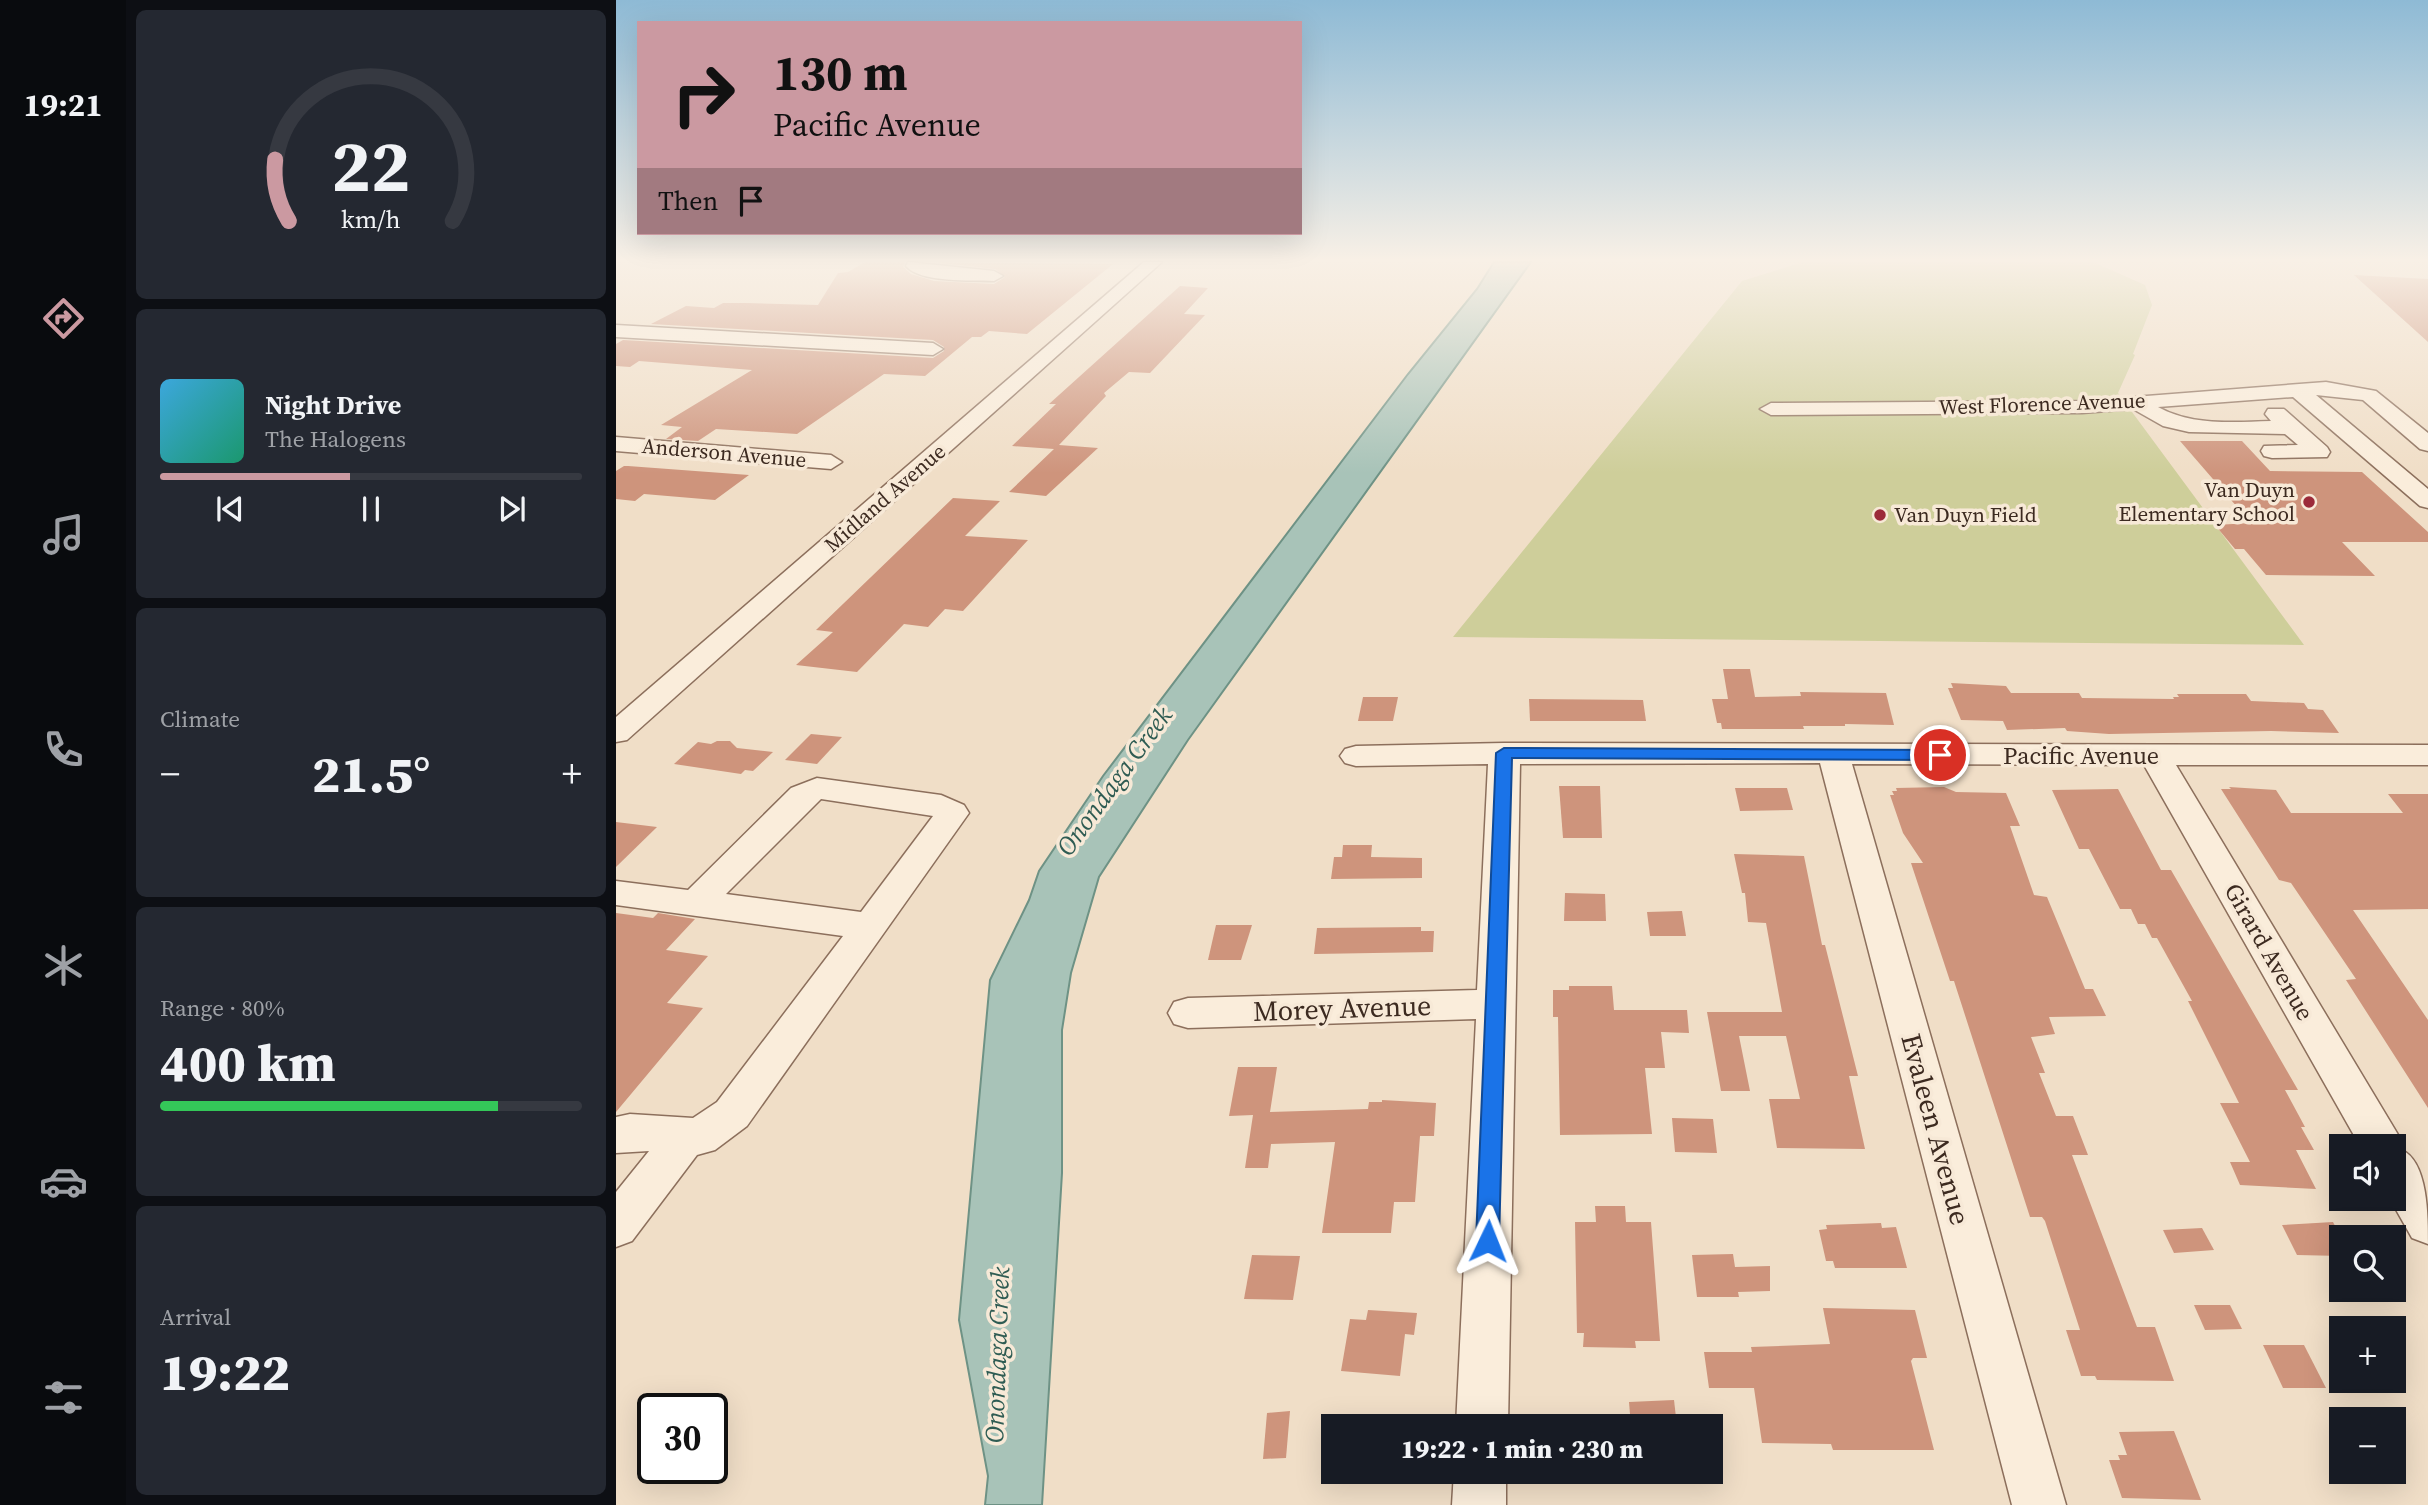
<!DOCTYPE html>
<meta charset="utf-8">
<style>
:root{--surface:#171b24;--page:#242831;--text:#f1f3f6;--muted:#9ea1a6;--line:#363941;--accent:#cb99a1}
body{margin:0;font-family:"Source Serif 4",serif;background:var(--page);color:var(--text);height:100vh;display:flex;flex-direction:column;font-size:26px;white-space:nowrap}
*{box-sizing:border-box;margin:0}
p{font-size:23px;color:var(--muted)}
.icon{flex:none;width:38px;height:38px;fill:none;stroke:currentColor;stroke-width:2;stroke-linecap:round;stroke-linejoin:round}
.map{position:relative;flex:1;overflow:hidden}
.panel{display:flex;flex-direction:column;gap:10px;padding:10px;background:#0d0f14;width:490px}
.panel>*{flex:none}
.banner{position:absolute;left:21px;top:21px;width:665px;height:214px;border-radius:0px;box-shadow:0 7px 28px #0002;background:#cb99a1;color:#111;overflow:hidden}
.buttons{position:absolute;left:1713px;top:1134px;display:grid;gap:14px}
.buttons a{display:grid;place-items:center;width:77px;height:77px;border-radius:0px;background:var(--surface);box-shadow:0 7px 28px #0002;font-size:35px}
.speed{position:absolute;left:21px;top:1393px;display:flex;gap:14px;font-size:35px;font-weight:700;text-align:center}
.speed>*{display:grid;place-content:center;width:91px;height:91px;border-radius:50%;background:var(--surface);box-shadow:0 7px 28px #0002;line-height:1}
.speed .limit{border:4px solid #111;border-radius:10px;background:#fff;color:#111}
.pin{position:absolute;display:grid;place-items:center;width:60px;height:60px;color:#fff;margin:-30px;border:4px solid #fff;border-radius:50%;box-shadow:0 2px 7px #0007}
.me{position:absolute;width:77px;margin:-38px;rotate:2deg;stroke-linejoin:round;filter:drop-shadow(0 0 5px #0008)}
.turn{display:flex;align-items:center;gap:24px;height:147px;padding:0 21px;font-size:32px}
.turn .icon{width:91px;height:91px;stroke-width:2.5}
.turn b{display:block;font-size:49px;line-height:60px}
.then{display:flex;align-items:center;height:66px;padding:0 21px;background:#0003;gap:14px;font-size:26px}
.big{font-size:52px;font-weight:800;line-height:1.1}
.panel .widget{flex:1;display:flex;flex-direction:column;justify-content:center;gap:10px;min-width:0;padding:0 24px;border-radius:10px;background:var(--page)}
.panel .dial{align-items:center;gap:0}
.dial svg{height:182px;overflow:visible;fill:none;stroke:var(--line);stroke-width:7;stroke-linecap:round;text-anchor:middle}
.dial text{fill:var(--text);stroke:none}
.song{display:flex;align-items:center;gap:21px}
.cover{width:84px;height:84px;border-radius:10px;background:linear-gradient(135deg,hsl(200 70% 55%),hsl(160 70% 35%))}
.played{height:7px;border-radius:4px;background:linear-gradient(90deg,var(--accent) 45%,var(--line) 45%)}
.keys{display:flex;justify-content:space-around;direction:ltr}
.heat{display:flex;justify-content:space-between;align-items:center;font-size:38px;direction:ltr}
.charge{height:10px;border-radius:5px;background:linear-gradient(90deg,#34c759 80%,var(--line) 0)}
.trip{position:absolute;left:705px;top:1414px;width:402px;height:70px;border-radius:0px;background:var(--surface);box-shadow:0 7px 28px #0002;font-weight:800;line-height:70px;text-align:center}
main{display:flex;flex:1;min-height:0}
.tab-bar{display:flex;flex-direction:column;width:126px;justify-content:space-around;align-items:center;background:#090b0e;color:var(--muted)}
.tab-bar .icon{width:49px;height:49px}
.tab-bar .active{color:var(--accent)}
.tab-bar b{font-size:32px;color:var(--text)}
.map>svg:first-child{display:block}
.green{fill:#cece9a}
.water{fill:#a8c3b8;stroke:#6e9285;stroke-width:2}
.building{fill:#ce947c}
.lines{fill:none;stroke-linecap:round;stroke-linejoin:round}
.minor-casing{stroke:#8c6f5c;stroke-width:3}
.minor{fill:#faeddb;fill-rule:evenodd}
.route{fill:#1a73e8;stroke:#114b97;stroke-width:2}
.poi-dot{fill:#9c2a39;stroke:#f7e9d7;stroke-width:2.5}
.labels{text-anchor:middle;stroke-width:7;stroke-linejoin:round;paint-order:stroke}
.far-street-label{font-size:21px;fill:#3c2a20;stroke:#f7e9d7}
.far-poi-label{font-size:21px;fill:#3c2a20;stroke:#f7e9d7;text-anchor:end}
.street-label{font-size:24px;fill:#3c2a20;stroke:#f7e9d7}
.water-label{font-size:26px;font-style:italic;fill:#2f5c53;stroke:#f7e9d7}
.near-street-label{font-size:28px;fill:#3c2a20;stroke:#f7e9d7}
</style>
<main>
<nav class="tab-bar">
<b>19:21</b>
<svg class="icon active" aria-label="directions" viewBox="0 0 24 24"><path d="M12 3l9 9-9 9-9-9zM9 14v-3h6M13 9l2 2-2 2"/></svg>
<svg class="icon" aria-label="music" viewBox="0 0 24 24"><path d="M9 18V5l10-2v13"/><circle cx="6" cy="18" r="3"/><circle cx="16" cy="16" r="3"/></svg>
<svg class="icon" aria-label="phone" viewBox="0 0 24 24"><path d="M5 4h4l2 5-3 2q2 4 5 5l2-3 5 2v4C11 20 4 13 5 4z"/></svg>
<svg class="icon" aria-label="climate" viewBox="0 0 24 24"><path d="M12 3v18M4 7l16 10M4 17L20 7"/></svg>
<svg class="icon" aria-label="car" viewBox="0 0 24 24"><path d="M5 17H2v-5l4-1 3-4h7l3 4 3 1v5h-3M9 17h6M6 11h13"/><circle cx="7" cy="17" r="2"/><circle cx="17" cy="17" r="2"/></svg>
<svg class="icon" aria-label="filters" viewBox="0 0 24 24"><path d="M4 7h16M4 17h16"/><circle cx="9" cy="7" r="2"/><circle cx="15" cy="17" r="2"/></svg>
</nav>
<section class="panel">
<div class="widget dial"><svg viewBox="0 0 100 80">
<path d="M14 69A42 42 0 1 1 86 69"/>
<path d="M14 69A42 42 0 0 1 8 42" stroke="#cb99a1"/>
<text x="50" y="56" font-size="32" font-weight="700">22</text>
<text x="50" y="72" font-size="11">km/h</text>
</svg></div>
<div class="widget">
<div class="song"><i class="cover"></i><div><b>Night Drive</b><p>The Halogens</p></div></div>
<div class="played"></div>
<div class="keys"><svg class="icon" aria-label="previous" viewBox="0 0 24 24"><path d="M18 5L8 12l10 7zM5 5v14"/></svg><svg class="icon" aria-label="pause" viewBox="0 0 24 24"><path d="M8 5v14M16 5v14"/></svg><svg class="icon" aria-label="next" viewBox="0 0 24 24"><path d="M6 5l10 7-10 7zM19 5v14"/></svg></div>
</div>
<div class="widget"><p>Climate</p>
<div class="heat"><a>−</a><b class="big">21.5°</b><a>+</a></div>
</div>
<div class="widget"><p>Range · 80%</p><b class="big">400 km</b><div class="charge"></div></div>
<div class="widget"><p>Arrival</p><b class="big">19:22</b></div>
</section>
<div class="map">
<svg width="1812" height="1505" viewBox="0 0 1812 1505">
<rect width="100%" height="100%" fill="#f0dec7"/>
<polygon class="green" points="1187,262 1477,262 1529,285 1536,305 1517,354 1519,355 1502,393 1688,645 837,637 1126,281"/>
<polygon class="water" points="878,262 915,262 572,740 483,877 455,973 446,1030 446,1173 426,1505 369,1505 372,1476 343,1320 374,980 413,900 423,871 487,776 792,374 861,289"/>
<g class="building">
<polygon points="249,262 289,262 287,267 295,274 318,281 378,284 389,277 379,269 316,262 497,264 411,334 373,331 365,337 356,337 309,376 268,374 181,434 100,429 82,441 50,439 66,427 45,425 136,370 23,361 14,367 0,366 0,344 7,340 317,358 328,351 328,347 317,340 35,324 70,306 98,308 107,303 130,303 202,305 222,273 232,272"/>
<polygon points="1738,275 1812,279 1812,342"/>
<polygon points="564,286 592,288 568,314 589,315 534,373 513,372 488,393 490,396 443,445 482,448 430,496 393,492 438,449 396,446 440,404 433,404"/>
<polygon points="1564,441 1626,441 1654,471 1746,472 1812,532 1812,542 1726,542 1759,576 1650,575 1628,549 1619,549 1599,525 1635,523"/>
<polygon points="8,466 12,466 133,475 99,500 28,494 19,501 0,499 0,471"/>
<polygon points="337,498 384,501 349,536 412,540 347,611 329,609 312,627 288,624 241,672 180,665 217,632 200,630"/>
<polygon points="1107,669 1134,669 1139,697 1185,696 1184,692 1270,693 1278,725 1229,724 1229,726 1187,726 1188,729 1106,729 1105,723 1101,723 1096,699 1112,699"/>
<polygon points="1335,683 1390,686 1395,693 1463,693 1466,698 1558,699 1557,697 1563,697 1561,694 1630,694 1635,701 1688,703 1692,709 1707,710 1723,733 1655,731 1493,734 1451,731 1449,728 1391,730 1387,721 1345,720 1332,688 1337,688"/>
<polygon points="747,697 782,697 777,721 742,721"/>
<polygon points="913,699 1027,700 1030,721 914,721"/>
<polygon points="195,734 226,737 201,764 169,760"/>
<polygon points="101,741 114,741 121,748 157,752 137,771 129,770 125,774 58,764 82,742 95,744"/>
<polygon points="943,786 984,786 986,838 947,838"/>
<polygon points="1328,787 1340,792 1390,793 1404,826 1394,826 1418,895 1431,897 1469,989 1477,989 1490,1016 1433,1017 1439,1034 1415,1037 1429,1073 1423,1073 1440,1116 1457,1116 1472,1155 1456,1155 1521,1327 1539,1327 1558,1381 1481,1380 1479,1376 1465,1376 1450,1330 1464,1330 1429,1221 1426,1217 1414,1217 1338,981 1334,981 1295,863 1307,863 1287,833 1274,795 1278,795 1276,791 1281,791 1280,788"/>
<polygon points="1613,787 1660,790 1675,813 1787,813 1772,794 1812,794 1812,909 1737,910 1812,1020 1812,1108 1730,980 1740,979 1675,883 1663,880 1605,789 1615,789"/>
<polygon points="1119,788 1171,788 1177,810 1124,811"/>
<polygon points="1502,789 1545,870 1555,870 1682,1090 1669,1090 1689,1127 1685,1127 1698,1150 1680,1150 1700,1189 1624,1185 1614,1162 1634,1162 1604,1103 1623,1103 1572,1001 1576,1001 1541,938 1536,938 1529,924 1522,924 1515,909 1504,909 1473,849 1463,849 1436,790"/>
<polygon points="0,822 41,827 0,867"/>
<polygon points="727,845 756,845 755,857 806,858 806,878 715,879 718,857 726,857"/>
<polygon points="1118,854 1188,856 1206,945 1209,945 1242,1076 1233,1076 1249,1149 1161,1148 1153,1099 1184,1099 1170,1036 1123,1036 1134,1091 1105,1091 1091,1012 1166,1012 1150,923 1132,922 1129,893 1126,893"/>
<polygon points="949,893 989,894 990,921 948,921"/>
<polygon points="1066,911 1070,936 1034,936 1031,912"/>
<polygon points="0,913 37,918 42,913 79,919 50,950 92,956 51,1003 87,1008 0,1112"/>
<polygon points="600,925 636,925 625,960 592,960"/>
<polygon points="805,927 805,931 818,931 817,952 698,954 701,928"/>
<polygon points="953,986 996,986 998,1010 1071,1010 1073,1033 1045,1032 1049,1068 1029,1068 1036,1134 944,1135 942,1017 937,1017 937,990 953,990"/>
<polygon points="622,1067 661,1067 654,1112 752,1109 753,1102 766,1102 766,1100 820,1103 818,1136 804,1136 799,1202 778,1202 775,1233 706,1233 719,1142 655,1144 652,1168 629,1168 637,1115 613,1116"/>
<polygon points="1056,1118 1097,1119 1101,1153 1059,1152"/>
<polygon points="979,1206 1009,1206 1010,1222 1035,1222 1044,1341 1019,1341 1020,1348 967,1347 968,1333 961,1333 959,1222 980,1222"/>
<polygon points="1717,1222 1726,1239 1726,1256 1681,1255 1666,1225"/>
<polygon points="1265,1223 1266,1228 1280,1227 1291,1268 1219,1268 1217,1261 1210,1261 1203,1230 1211,1229 1210,1225"/>
<polygon points="1586,1228 1598,1250 1558,1253 1547,1230"/>
<polygon points="1117,1254 1119,1267 1154,1266 1154,1291 1122,1292 1123,1297 1081,1297 1076,1255"/>
<polygon points="636,1255 684,1256 677,1300 628,1299"/>
<polygon points="1578,1305 1614,1305 1626,1329 1589,1330"/>
<polygon points="1207,1308 1299,1310 1311,1358 1297,1358 1295,1361 1318,1450 1217,1450 1215,1444 1146,1443 1138,1388 1093,1388 1088,1352 1136,1352 1135,1347 1214,1344"/>
<polygon points="752,1310 801,1313 798,1335 789,1334 784,1376 725,1371 734,1319 750,1320"/>
<polygon points="1647,1345 1688,1345 1710,1388 1667,1388"/>
<polygon points="1058,1400 1061,1426 1015,1426 1013,1402"/>
<polygon points="674,1411 670,1458 647,1459 651,1413"/>
<polygon points="1558,1431 1585,1500 1506,1498 1493,1460 1504,1460 1502,1455 1511,1455 1503,1432"/>
</g>
<g class="lines">
<g class="minor-casing">
<g id="minor">
<path d="M 292,262 L 378,271 L 387,276 L 378,281 C 356,280 304,283 290,266 Z"/>
<polygon points="528,262 546,262 11,740 0,742 0,717"/>
<polygon points="0,325 317,343 327,349 317,355 0,337"/>
<path d="M 1710,382 L 1760,391 L 1812,433 L 1812,451 L 1804,449 L 1747,400 L 1700,395 L 1812,489 L 1812,508 L 1804,506 L 1677,397 L 1542,407 C 1576,426 1617,422 1655,421 L 1649,414 L 1652,409 L 1668,409 L 1711,447 L 1714,452 L 1711,457 L 1656,458 L 1648,456 L 1645,451 L 1648,446 L 1682,445 L 1669,434 L 1573,432 L 1547,426 L 1517,409 L 1466,413 L 1155,415 L 1144,409 L 1155,403 L 1466,401 Z"/>
<polygon points="0,437 215,455 226,462 215,469 0,451"/>
<path d="M 888,743 L 1812,745 L 1812,765 L 1560,765 L 1781,1133 L 1788,1146 L 1786,1150 C 1812,1162 1812,1216 1812,1244 L 1796,1238 L 1774,1199 L 1778,1199 L 1778,1146 L 1744,1146 L 1528,765 L 1236,764 L 1450,1505 L 1396,1505 L 1204,763 L 904,764 L 892,1426 L 840,1426 L 860,1019 L 572,1028 L 558,1024 L 552,1013 L 558,1002 L 572,998 L 861,990 L 872,764 L 740,766 L 729,763 L 724,756 L 729,749 L 740,746 Z"/>
<path d="M 201,778 L 325,795 L 348,805 L 353,813 L 131,1126 L 99,1150 L 81,1155 L 16,1241 L 0,1247 L 0,1192 L 33,1151 L 0,1153 L 0,1117 L 14,1114 L 77,1118 L 101,1102 L 227,936 L 0,905 L 0,881 L 72,890 L 175,788 ZM 205,799 L 317,816 L 245,912 L 110,894 Z"/>
<polygon points="838,1472 890,1472 890,1505 836,1505"/>
</g>
</g>
<use href="#minor" class="minor"/>
</g>
<linearGradient id="sky" x2="0" y2="1"><stop stop-color="#8ebad5"/><stop offset="0.55" stop-color="#f8f0e6"/><stop offset="1" stop-color="#f8f0e6" stop-opacity="0"/></linearGradient>
<rect width="1812" height="473" fill="url(#sky)"/>
<polygon class="route" points="888,748 1324,750 1332,755 1324,760 896,758 883,1241 880,1249 872,1252 863,1249 860,1241 880,753"/>
<g class="poi-dot">
<circle cx="1693" cy="502" r="7"/>
<circle cx="1264" cy="515" r="7"/>
</g>
<g class="labels">
<g class="far-street-label">
<text transform="translate(1426 404) rotate(-2)" y="7">West Florence Avenue</text>
<text transform="translate(108 453) rotate(5)" y="7">Anderson Avenue</text>
<text transform="translate(269 498) rotate(-41)" y="7">Midland Avenue</text>
</g>
<g class="far-poi-label">
<text x="1679" y="497">Van Duyn<tspan x="1679" dy="24">Elementary School</tspan></text>
<text x="1278" y="522" text-anchor="start">Van Duyn Field</text>
</g>
<g class="street-label">
<text x="1465" y="764">Pacific Avenue</text>
<text transform="translate(1653 952) rotate(60)" y="8">Girard Avenue</text>
</g>
<g class="water-label">
<text transform="translate(498 781) rotate(-54)" y="9">Onondaga Creek</text>
<text transform="translate(381 1355) rotate(-88)" y="9">Onondaga Creek</text>
</g>
<g class="near-street-label">
<text transform="translate(726 1008) rotate(-2)" y="10">Morey Avenue</text>
<text transform="translate(1320 1129) rotate(75)" y="10">Evaleen Avenue</text>
</g>
</g>
</svg>
<div class="buttons">
<a><svg class="icon" aria-label="sound" viewBox="0 0 24 24"><path d="M4 9h4l5-4v14l-5-4H4zM17 9q2 3 0 6"/></svg></a>
<a><svg class="icon" aria-label="search" viewBox="0 0 24 24"><circle cx="10" cy="10" r="6"/><path d="M15 15l6 6"/></svg></a>
<a>+</a>
<a>−</a>
</div>
<div class="speed"><div class="limit">30</div></div>
<div class="pin" style="left:1324px;top:755px;background:#d93025"><svg class="icon" aria-label="arrive" viewBox="0 0 24 24"><path d="M6 21V4h12l-3 4 3 4H6"/></svg></div>
<svg class="me" style="left:872px;top:1241px" viewBox="-20 -20 40 40"><path d="M0-17L14 15 0 8-14 15z" fill="#1a73e8" stroke="#fff" stroke-width="4"/></svg>
<div class="trip">19:22 · 1 min · 230 m</div>
<div class="banner">
<div class="turn"><svg class="icon" aria-label="right" viewBox="0 0 24 24"><path d="M7 20v-9h11M14 6l5 5-5 5"/></svg><div><b>130 m</b>Pacific Avenue</div></div>
<div class="then">Then<svg class="icon" aria-label="arrive" viewBox="0 0 24 24"><path d="M6 21V4h12l-3 4 3 4H6"/></svg></div>
</div>
</div>
</main>
